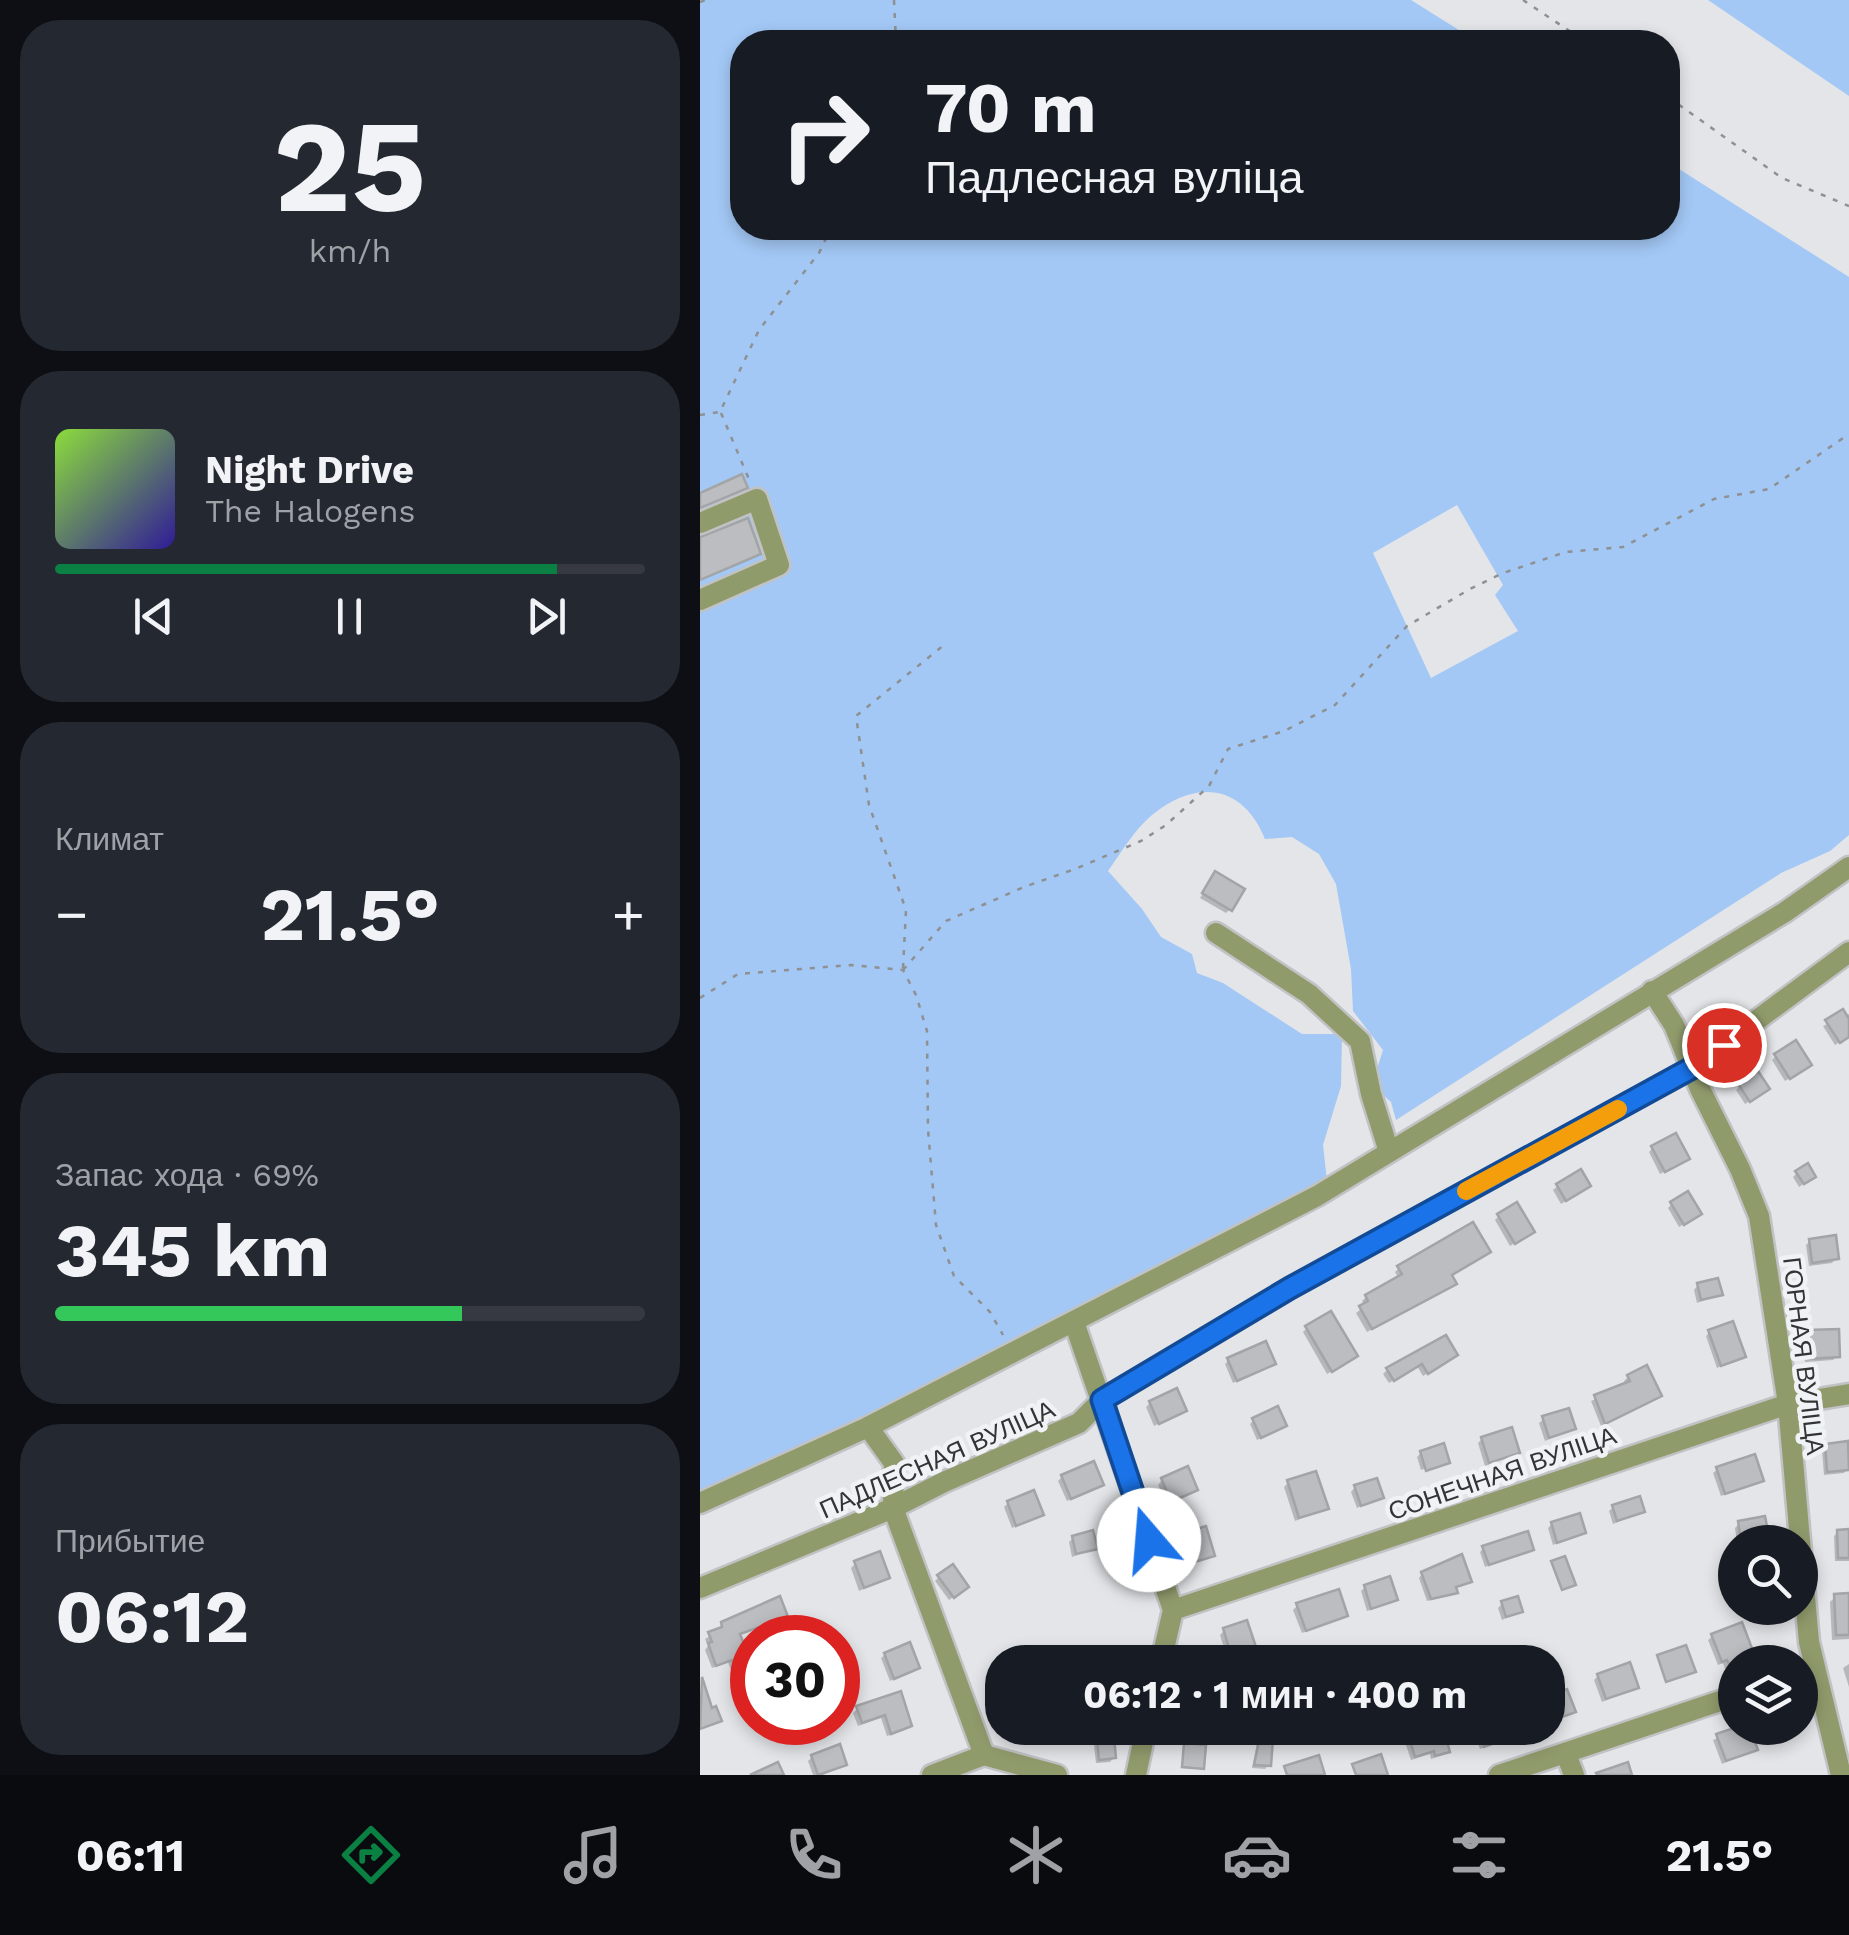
<!DOCTYPE html>
<html lang="ru">
<meta charset="utf-8">
<style>
:root{--surface:#171b24;--page:#242831;--text:#f1f3f6;--muted:#9ea1a6;--line:#363941;--accent:#0b8043}
body{margin:0;font-family:"Work Sans",sans-serif;background:var(--page);color:var(--text);height:100vh;display:flex;flex-direction:column;font-size:38px;white-space:nowrap}
*{box-sizing:border-box;margin:0}
p{font-size:32px;color:var(--muted)}
.icon{flex:none;width:55px;height:55px;fill:none;stroke:currentColor;stroke-width:2;stroke-linecap:round;stroke-linejoin:round}
.map{position:relative;flex:1;overflow:hidden}
.panel{display:flex;flex-direction:column;gap:20px;padding:20px;background:#0d0f14;width:700px}
.panel>*{flex:none}
.banner{position:absolute;left:30px;top:30px;width:950px;height:210px;border-radius:40px;box-shadow:0 5px 15px #0003;background:#171b24;color:var(--text);overflow:hidden}
.controls{position:absolute;left:1018px;top:1525px;display:grid;gap:20px}
.controls a{display:grid;place-items:center;width:100px;height:100px;border-radius:50%;background:var(--surface);box-shadow:0 5px 15px #0003;font-size:50px}
.speed{position:absolute;left:30px;top:1615px;display:flex;gap:20px;font-size:50px;font-weight:700;text-align:center}
.speed>*{display:grid;place-content:center;width:130px;height:130px;border-radius:50%;background:var(--surface);box-shadow:0 5px 15px #0003;line-height:1}
.speed .limit{border:15px solid #d22;background:#fff;color:#111}
.pin{position:absolute;display:grid;place-items:center;width:85px;height:85px;color:#fff;margin:-42px;border:5px solid #fff;border-radius:50%;box-shadow:0 2px 10px #0007}
.me{position:absolute;width:110px;margin:-55px;rotate:342deg;stroke-linejoin:round;filter:drop-shadow(0 0 8px #0008)}
.turn{display:flex;align-items:center;gap:35px;height:210px;padding:0 30px;font-size:45px}
.turn .icon{width:130px;height:130px;stroke-width:2.5}
.turn b{display:block;font-size:70px;line-height:85px}
.big{font-size:75px;font-weight:700;line-height:1.1}
.panel .card{flex:1;display:flex;flex-direction:column;justify-content:center;gap:15px;min-width:0;padding:0 35px;border-radius:40px;background:var(--page)}
.panel .dial{align-items:center;gap:0}
.dial b{font-size:130px;line-height:1}
.song{display:flex;align-items:center;gap:30px}
.cover{width:120px;height:120px;border-radius:15px;background:linear-gradient(135deg,hsl(90 70% 55%),hsl(250 70% 35%))}
.played{height:10px;border-radius:5px;background:linear-gradient(90deg,var(--accent) 85%,var(--line) 85%)}
.keys{display:flex;justify-content:space-around;direction:ltr}
.heat{display:flex;justify-content:space-between;align-items:center;font-size:55px;direction:ltr}
.charge{height:15px;border-radius:8px;background:linear-gradient(90deg,#34c759 69%,var(--line) 0)}
.trip{position:absolute;left:285px;top:1645px;width:580px;height:100px;border-radius:40px;background:var(--surface);box-shadow:0 5px 15px #0003;font-weight:700;line-height:100px;text-align:center}
.dock{display:flex;height:160px;justify-content:space-around;align-items:center;background:#090b0e;color:var(--muted)}
.dock .icon{width:70px;height:70px}
.dock .selected{color:var(--accent)}
.dock b{font-size:45px;color:var(--text)}
main{display:flex;flex:1;min-height:0}
.map>svg:first-child{display:block}
.green{fill:#a3c8f5;fill-rule:evenodd}
.shadow{fill:#0003}
.building{fill:#bbbdc0;stroke:#a2a4a6;stroke-width:2.5}
.lines{fill:none;stroke-linecap:round;stroke-linejoin:round}
.minor-casing{stroke:#c0c2c4;stroke-width:25}
.path{stroke:#8e9092;stroke-width:2.5;stroke-dasharray:5 8;stroke-linecap:butt}
.minor{stroke:#909b6c;stroke-width:20}
.route-casing{stroke:#114b97;stroke-width:25}
.route{stroke:#1a73e8;stroke-width:18}
.slow{stroke:#f59e0b;stroke-width:18}
.labels{text-anchor:middle;stroke-width:9;stroke-linejoin:round;paint-order:stroke}
.street-label{font-size:25px;fill:#333435;stroke:#f0f3f5}
</style>
<main>
<section class="panel">
<div class="card dial"><b>25</b><p>km/h</p></div>
<div class="card">
<div class="song"><i class="cover"></i><div><b>Night Drive</b><p>The Halogens</p></div></div>
<div class="played"></div>
<div class="keys"><svg class="icon" aria-label="previous" viewBox="0 0 24 24"><path d="M18 5L8 12l10 7zM5 5v14"/></svg><svg class="icon" aria-label="pause" viewBox="0 0 24 24"><path d="M8 5v14M16 5v14"/></svg><svg class="icon" aria-label="next" viewBox="0 0 24 24"><path d="M6 5l10 7-10 7zM19 5v14"/></svg></div>
</div>
<div class="card"><p>Климат</p>
<div class="heat"><a>−</a><b class="big">21.5°</b><a>+</a></div>
</div>
<div class="card"><p>Запас хода · 69%</p><b class="big">345 km</b><div class="charge"></div></div>
<div class="card"><p>Прибытие</p><b class="big">06:12</b></div>
</section>
<div class="map">
<svg width="1149" height="1775" viewBox="0 0 1149 1775">
<rect width="100%" height="100%" fill="#e3e5e8"/>
<g class="green">
<path d="M 0,0 L 711,0 L 778,42 L 42,42 L 42,228 L 968,228 L 968,162 L 1149,277 L 1149,835 L 1130,851 L 1081,873 L 696,1120 L 691,1102 L 672,1085 L 683,1050 L 653,1011 L 651,969 L 636,884 L 619,854 L 592,837 L 565,839 C 543,784 496,779 452,815 C 434,830 421,853 408,871 L 442,909 L 461,937 L 492,954 L 497,973 L 523,983 L 602,1034 L 642,1034 L 641,1086 L 623,1145 L 627,1181 L 90,1458 L 0,1491 ZM 757,505 L 803,585 L 795,595 L 818,631 L 731,678 L 673,553 Z"/>
<polygon points="1008,0 1149,0 1149,96"/>
</g>
<g class="shadow">
<polygon points="512,879 530,909 526,913 500,898"/>
<polygon points="1149,1014 1149,1036 1135,1045 1123,1026"/>
<polygon points="1076,1056 1105,1069 1085,1081 1072,1060"/>
<polygon points="1040,1086 1062,1093 1045,1104 1036,1090"/>
<polygon points="953,1148 983,1162 960,1174 949,1152"/>
<polygon points="1097,1173 1109,1180 1099,1187 1093,1177"/>
<polygon points="858,1186 884,1190 861,1204 853,1190"/>
<polygon points="972,1204 994,1218 979,1227 968,1208"/>
<polygon points="799,1216 828,1235 810,1246 795,1220"/>
<polygon points="1110,1241 1136,1258 1132,1263 1109,1266 1106,1245"/>
<polygon points="699,1268 749,1276 754,1284 667,1332 656,1313 665,1306 662,1301 666,1297 699,1279 695,1272"/>
<polygon points="998,1285 1020,1294 997,1303 994,1290"/>
<polygon points="607,1328 651,1360 627,1374 603,1332"/>
<polygon points="1010,1332 1043,1356 1017,1368 1006,1336"/>
<polygon points="1108,1333 1137,1356 1133,1360 1105,1362 1103,1337"/>
<polygon points="751,1359 723,1376 717,1366 689,1383 683,1374 687,1370"/>
<polygon points="529,1360 573,1363 533,1383 525,1364"/>
<polygon points="928,1377 955,1399 901,1426 891,1401 926,1385 924,1381"/>
<polygon points="450,1403 484,1410 454,1426 446,1407"/>
<polygon points="844,1419 873,1428 845,1441 839,1423"/>
<polygon points="554,1420 584,1426 557,1440 550,1424"/>
<polygon points="782,1439 817,1452 785,1466 778,1443"/>
<polygon points="1126,1446 1148,1468 1144,1473 1124,1475 1122,1450"/>
<polygon points="721,1453 746,1461 721,1470 717,1457"/>
<polygon points="1018,1469 1061,1480 1021,1496 1013,1473"/>
<polygon points="362,1477 401,1484 367,1501 358,1481"/>
<polygon points="462,1480 495,1490 467,1504 458,1485"/>
<polygon points="588,1483 626,1508 595,1521 584,1487"/>
<polygon points="655,1487 681,1497 657,1508 651,1492"/>
<polygon points="308,1503 341,1514 312,1528 304,1507"/>
<polygon points="914,1507 942,1512 913,1524 909,1511"/>
<polygon points="1063,1519 1067,1542 1037,1542 1035,1528 1039,1524"/>
<polygon points="852,1524 884,1532 853,1545 848,1528"/>
<polygon points="1138,1532 1149,1532 1149,1561 1135,1561 1134,1536"/>
<polygon points="487,1534 512,1555 491,1564 483,1539"/>
<polygon points="373,1538 395,1548 372,1557 369,1542"/>
<polygon points="784,1548 831,1549 785,1567 780,1552"/>
<polygon points="155,1564 187,1578 159,1591 151,1568"/>
<polygon points="722,1574 769,1581 754,1588 752,1595 727,1601 719,1578"/>
<polygon points="239,1577 262,1591 249,1600 235,1581"/>
<polygon points="665,1587 695,1600 667,1611 661,1591"/>
<polygon points="1149,1596 1149,1639 1132,1640 1130,1602 1135,1597"/>
<polygon points="802,1604 820,1611 802,1620 798,1608"/>
<polygon points="597,1606 645,1615 602,1633 593,1610"/>
<polygon points="87,1621 60,1634 58,1628 38,1635 49,1664 45,1668 32,1673 28,1662 12,1668 5,1650 8,1646 5,1639 19,1631 22,1624"/>
<polygon points="524,1631 553,1647 527,1658 520,1635"/>
<polygon points="1013,1636 1050,1650 1025,1669 1023,1663 1018,1665 1008,1640"/>
<polygon points="185,1655 217,1668 190,1681 181,1658"/>
<polygon points="1149,1664 1149,1687 1143,1668"/>
<polygon points="898,1676 936,1687 902,1702 894,1680"/>
<polygon points="199,1694 210,1726 205,1730 187,1736 181,1718 158,1726 153,1713 157,1709"/>
<polygon points="78,1722 106,1722 82,1734"/>
<polygon points="560,1728 578,1728 576,1739 570,1744 569,1765 565,1769 552,1768"/>
<polygon points="591,1728 620,1728 594,1736"/>
<polygon points="720,1728 734,1728 748,1751 743,1755 731,1759 730,1754 711,1760 705,1742 717,1735"/>
<polygon points="772,1728 813,1728 815,1734 780,1749"/>
<polygon points="1042,1728 1047,1728 1055,1749 1022,1764 1013,1740"/>
<polygon points="398,1741 414,1757 410,1762 396,1763 394,1746"/>
<polygon points="112,1757 144,1764 123,1775 113,1775 108,1761"/>
</g>
<g class="building">
<polygon points="42,474 48,488 0,508 0,493"/>
<polygon points="48,518 61,554 0,580 0,537"/>
<polygon points="515,871 545,889 532,911 502,893"/>
<polygon points="1143,1009 1149,1019 1149,1037 1140,1043 1125,1020"/>
<polygon points="1096,1040 1112,1065 1090,1079 1074,1054"/>
<polygon points="1058,1071 1070,1089 1050,1102 1038,1084"/>
<polygon points="976,1133 990,1159 965,1172 951,1146"/>
<polygon points="1108,1163 1116,1177 1104,1184 1095,1171"/>
<polygon points="881,1169 891,1186 866,1201 856,1184"/>
<polygon points="988,1191 1002,1214 984,1225 970,1202"/>
<polygon points="817,1202 835,1232 815,1244 797,1214"/>
<polygon points="773,1222 791,1252 752,1275 757,1284 672,1329 659,1306 668,1301 665,1295 702,1274 697,1266"/>
<polygon points="1136,1235 1139,1259 1112,1263 1109,1239"/>
<polygon points="1018,1278 1023,1295 1001,1300 997,1283"/>
<polygon points="631,1311 658,1356 632,1372 605,1326"/>
<polygon points="1033,1321 1046,1357 1021,1366 1008,1330"/>
<polygon points="1139,1329 1140,1357 1108,1359 1107,1330"/>
<polygon points="746,1335 758,1355 728,1374 722,1364 694,1381 686,1368"/>
<polygon points="566,1341 576,1364 537,1381 527,1358"/>
<polygon points="947,1365 962,1396 905,1424 894,1395 930,1381 927,1375"/>
<polygon points="477,1388 487,1411 459,1424 449,1401"/>
<polygon points="578,1406 587,1426 561,1438 552,1418"/>
<polygon points="869,1408 876,1429 849,1438 842,1416"/>
<polygon points="812,1427 820,1453 789,1463 781,1437"/>
<polygon points="1148,1441 1149,1470 1127,1472 1125,1444"/>
<polygon points="744,1443 750,1463 726,1471 720,1451"/>
<polygon points="1055,1454 1064,1481 1025,1494 1016,1467"/>
<polygon points="394,1461 404,1485 371,1499 361,1475"/>
<polygon points="488,1466 498,1490 471,1502 461,1478"/>
<polygon points="616,1471 629,1509 599,1518 587,1480"/>
<polygon points="677,1478 684,1498 661,1506 654,1485"/>
<polygon points="334,1490 344,1515 316,1526 307,1501"/>
<polygon points="940,1496 945,1512 917,1521 912,1505"/>
<polygon points="880,1513 886,1533 857,1543 851,1522"/>
<polygon points="1065,1516 1070,1542 1041,1542 1038,1521"/>
<polygon points="506,1526 515,1556 495,1562 486,1532"/>
<polygon points="1149,1529 1149,1558 1138,1558 1137,1530"/>
<polygon points="393,1530 398,1549 376,1554 372,1536"/>
<polygon points="828,1531 834,1550 789,1565 782,1546"/>
<polygon points="180,1551 190,1578 164,1588 154,1561"/>
<polygon points="762,1554 772,1582 756,1587 758,1593 731,1599 721,1572"/>
<polygon points="865,1556 876,1585 862,1590 851,1561"/>
<polygon points="253,1564 269,1587 254,1598 237,1575"/>
<polygon points="690,1576 698,1600 671,1609 664,1585"/>
<polygon points="639,1589 648,1616 606,1631 596,1603"/>
<polygon points="1149,1593 1149,1635 1136,1635 1134,1594"/>
<polygon points="80,1596 90,1622 64,1632 62,1626 40,1634 52,1664 36,1670 32,1660 16,1666 8,1643 12,1642 8,1632 22,1627 21,1622"/>
<polygon points="818,1596 823,1612 806,1617 801,1601"/>
<polygon points="547,1620 556,1647 531,1655 523,1628"/>
<polygon points="1042,1622 1053,1651 1040,1656 1042,1661 1034,1664 1029,1664 1027,1660 1022,1662 1011,1634"/>
<polygon points="210,1642 220,1668 194,1679 184,1653"/>
<polygon points="986,1645 996,1672 966,1682 957,1655"/>
<polygon points="930,1662 939,1688 906,1699 897,1674"/>
<polygon points="2,1677 12,1708 16,1706 22,1721 0,1729"/>
<polygon points="867,1689 876,1712 848,1722 848,1696"/>
<polygon points="201,1691 212,1726 191,1734 185,1715 162,1723 156,1706"/>
<polygon points="544,1728 581,1728 578,1740 573,1739 571,1766 554,1765 560,1736 544,1733"/>
<polygon points="720,1728 743,1728 750,1752 735,1756 734,1751 715,1757 708,1735 721,1731"/>
<polygon points="777,1728 834,1728 834,1729 784,1747"/>
<polygon points="1034,1728 1050,1728 1058,1750 1026,1761 1016,1734"/>
<polygon points="414,1737 416,1758 399,1760 397,1739"/>
<polygon points="484,1743 506,1745 504,1769 482,1767"/>
<polygon points="140,1744 147,1765 118,1775 111,1755"/>
<polygon points="681,1754 688,1775 656,1775 652,1764"/>
<polygon points="619,1755 625,1775 587,1775 584,1766"/>
<polygon points="78,1762 84,1775 50,1775"/>
<polygon points="928,1762 932,1775 897,1775 896,1773"/>
</g>
<g class="lines">
<g class="minor-casing">
<g id="minor">
<polyline points="0,523 57,499 79,565 0,600"/>
<polyline points="516,933 609,994 660,1041 671,1094 689,1152"/>
<polyline points="952,991 974,1025 1000,1089 1040,1169 1059,1216 1088,1404 1109,1642 1141,1775"/>
<polyline points="374,1322 473,1610 461,1662"/>
<polyline points="168,1427 194,1463 193,1508 284,1755"/>
<polyline points="0,1503 168,1427 617,1196 1085,912 1149,867"/>
<polyline points="0,1588 193,1508 244,1482 379,1423 402,1400 590,1288 992,1068 1149,952"/>
<polyline points="473,1610 1088,1404 1149,1394"/>
<polyline points="866,1754 874,1775"/>
<polyline points="232,1775 284,1755 357,1775"/>
<polyline points="436,1775 446,1728"/>
<polyline points="799,1775 1035,1696"/>
</g>
</g>
<g class="path">
<polyline points="194,0 196,42"/>
<polyline points="823,0 886,42"/>
<polyline points="0,2 6,0"/>
<polyline points="968,97 1082,178 1149,206"/>
<polyline points="21,413 51,484"/>
<polyline points="0,415 20,412 59,330 119,253 131,228"/>
<polyline points="203,968 206,910 169,805 156,716 244,645"/>
<polyline points="203,970 246,921 324,887 375,869 441,841 466,825 509,786 528,749 584,731 635,705 707,626 770,589 803,573 866,552 923,547 1014,499 1069,489 1149,434"/>
<polyline points="0,998 38,974 151,965 203,970 216,995 227,1031 228,1129 236,1225 254,1276 290,1312 303,1335"/>
</g>
<use href="#minor" class="minor"/>
</g>
<g class="lines">
<g class="route-casing">
<polyline id="route" points="449,1540 402,1400 590,1288 992,1068 1024,1045"/>
</g>
<use href="#route" class="route"/>
<polyline class="slow" points="766,1191 918,1109"/>
</g>
<g class="labels">
<g class="street-label">
<text transform="translate(1104 1356) rotate(83)" y="9">ГОРНАЯ ВУЛІЦА</text>
<text transform="translate(237 1459) rotate(-24)" y="9">ПАДЛЕСНАЯ ВУЛІЦА</text>
<text transform="translate(802 1473) rotate(-19)" y="9">СОНЕЧНАЯ ВУЛІЦА</text>
</g>
</g>
</svg>
<div class="controls">
<a><svg class="icon" aria-label="search" viewBox="0 0 24 24"><circle cx="10" cy="10" r="6"/><path d="M15 15l6 6"/></svg></a>
<a><svg class="icon" aria-label="layers" viewBox="0 0 24 24"><path d="M12 4l9 5-9 5-9-5zM3 14l9 5 9-5"/></svg></a>
</div>
<div class="speed"><div class="limit">30</div></div>
<div class="pin" style="left:1024px;top:1045px;background:#d93025"><svg class="icon" aria-label="arrive" viewBox="0 0 24 24"><path d="M6 21V4h12l-3 4 3 4H6"/></svg></div>
<svg class="me" style="left:449px;top:1540px" viewBox="-20 -20 40 40"><circle r="19" fill="#fff"/><path d="M0-13L10 11 0 6-10 11z" fill="#1a73e8"/></svg>
<div class="trip">06:12 · 1 мин · 400 m</div>
<div class="banner">
<div class="turn"><svg class="icon" aria-label="right" viewBox="0 0 24 24"><path d="M7 20v-9h11M14 6l5 5-5 5"/></svg><div><b>70 m</b>Падлесная вуліца</div></div>
</div>
</div>
</main>
<nav class="dock">
<b>06:11</b>
<svg class="icon selected" aria-label="directions" viewBox="0 0 24 24"><path d="M12 3l9 9-9 9-9-9zM9 14v-3h6M13 9l2 2-2 2"/></svg>
<svg class="icon" aria-label="music" viewBox="0 0 24 24"><path d="M9 18V5l10-2v13"/><circle cx="6" cy="18" r="3"/><circle cx="16" cy="16" r="3"/></svg>
<svg class="icon" aria-label="phone" viewBox="0 0 24 24"><path d="M5 4h4l2 5-3 2q2 4 5 5l2-3 5 2v4C11 20 4 13 5 4z"/></svg>
<svg class="icon" aria-label="climate" viewBox="0 0 24 24"><path d="M12 3v18M4 7l16 10M4 17L20 7"/></svg>
<svg class="icon" aria-label="car" viewBox="0 0 24 24"><path d="M5 17H2v-5l4-1 3-4h7l3 4 3 1v5h-3M9 17h6M6 11h13"/><circle cx="7" cy="17" r="2"/><circle cx="17" cy="17" r="2"/></svg>
<svg class="icon" aria-label="filters" viewBox="0 0 24 24"><path d="M4 7h16M4 17h16"/><circle cx="9" cy="7" r="2"/><circle cx="15" cy="17" r="2"/></svg>
<b>21.5°</b>
</nav>
